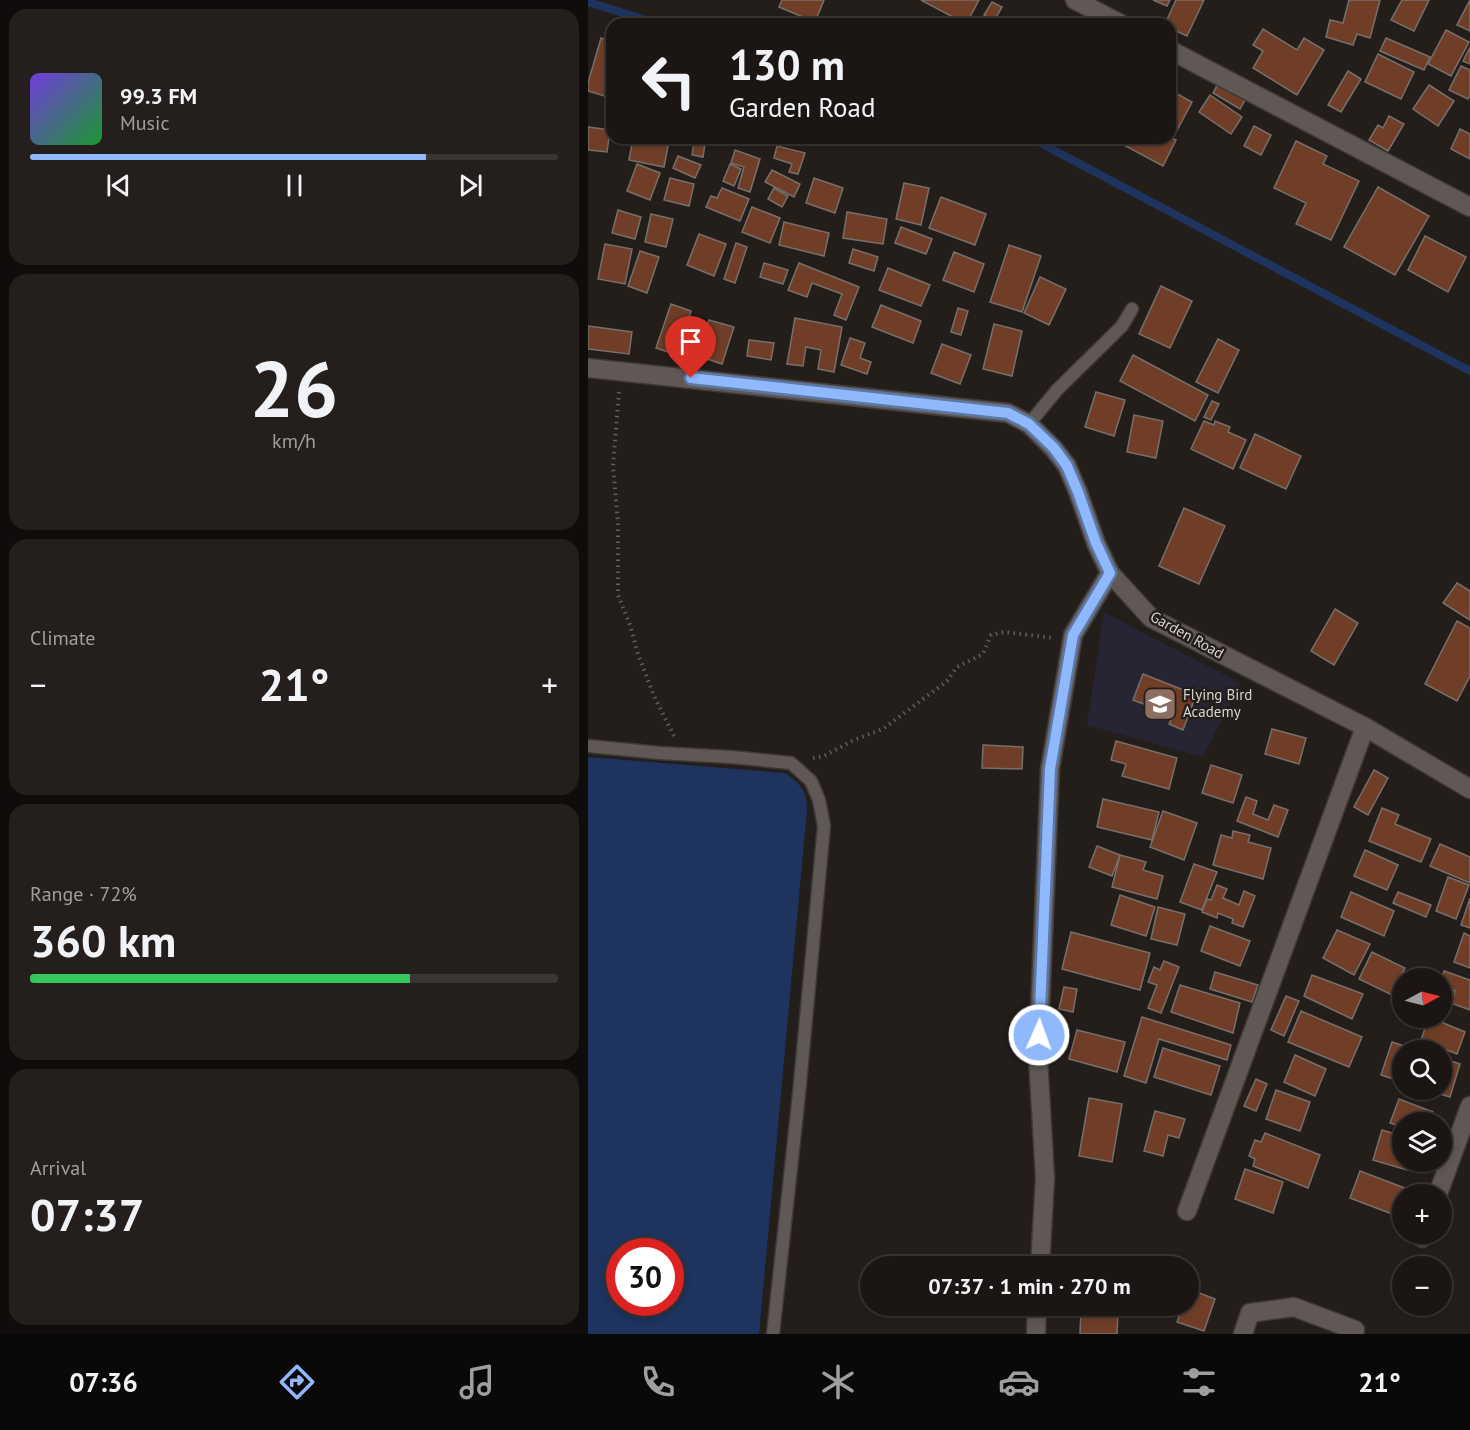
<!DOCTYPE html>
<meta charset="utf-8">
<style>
:root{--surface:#1b1614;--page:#241f1d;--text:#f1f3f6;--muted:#a09fa0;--line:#393534;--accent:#8fb8fd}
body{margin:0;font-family:"PT Sans",sans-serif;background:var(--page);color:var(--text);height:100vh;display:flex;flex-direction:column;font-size:22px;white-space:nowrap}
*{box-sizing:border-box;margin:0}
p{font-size:20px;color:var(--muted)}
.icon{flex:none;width:33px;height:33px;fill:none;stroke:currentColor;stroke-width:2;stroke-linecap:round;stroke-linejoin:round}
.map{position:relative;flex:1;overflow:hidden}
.panel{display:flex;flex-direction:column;gap:9px;padding:9px;background:#0f0c0b;width:588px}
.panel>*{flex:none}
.guide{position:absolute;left:18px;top:18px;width:570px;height:126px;border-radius:18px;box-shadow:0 3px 9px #0003,0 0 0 2px var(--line);background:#1b1614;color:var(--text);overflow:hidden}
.needle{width:39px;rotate:83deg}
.controls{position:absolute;left:804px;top:968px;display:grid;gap:12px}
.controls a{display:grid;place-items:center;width:60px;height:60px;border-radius:50%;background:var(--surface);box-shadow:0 3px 9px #0003,0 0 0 2px var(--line);font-size:30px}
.speed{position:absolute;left:18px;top:1238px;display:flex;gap:12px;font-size:30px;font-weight:700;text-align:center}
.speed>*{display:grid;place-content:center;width:78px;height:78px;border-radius:50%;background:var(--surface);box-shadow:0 3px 9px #0003,0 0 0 2px var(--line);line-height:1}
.speed .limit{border:9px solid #d22;background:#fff;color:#111}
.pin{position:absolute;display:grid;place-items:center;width:51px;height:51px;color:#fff;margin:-62px -26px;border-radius:50% 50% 50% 0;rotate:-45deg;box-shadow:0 0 6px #0007}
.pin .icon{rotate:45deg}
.me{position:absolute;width:66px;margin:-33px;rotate:2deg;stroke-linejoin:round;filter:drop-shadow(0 0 4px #0008)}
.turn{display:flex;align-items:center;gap:21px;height:126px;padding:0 24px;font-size:27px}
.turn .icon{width:78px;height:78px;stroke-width:2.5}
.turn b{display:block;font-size:42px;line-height:51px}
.big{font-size:45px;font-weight:600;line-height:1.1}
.panel .widget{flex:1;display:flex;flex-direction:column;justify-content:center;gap:9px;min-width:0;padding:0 21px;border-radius:18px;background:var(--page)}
.panel .dial{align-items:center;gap:0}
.dial b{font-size:78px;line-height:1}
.song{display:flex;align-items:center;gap:18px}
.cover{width:72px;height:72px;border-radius:9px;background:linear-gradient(135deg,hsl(260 70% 55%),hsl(130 70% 35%))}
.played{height:6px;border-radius:3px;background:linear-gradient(90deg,var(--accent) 75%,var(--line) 75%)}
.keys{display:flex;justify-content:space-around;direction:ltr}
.heat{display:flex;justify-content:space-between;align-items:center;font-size:33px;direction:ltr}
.charge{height:9px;border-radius:4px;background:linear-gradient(90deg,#34c759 72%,var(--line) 0)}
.trip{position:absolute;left:272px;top:1256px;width:339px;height:60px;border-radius:30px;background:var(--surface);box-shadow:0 3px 9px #0003,0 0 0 2px var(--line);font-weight:600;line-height:60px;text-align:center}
.tabs{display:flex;height:96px;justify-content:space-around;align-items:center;background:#0b0908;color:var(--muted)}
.tabs .icon{width:42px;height:42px}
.tabs .on{color:var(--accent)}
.tabs b{font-size:27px;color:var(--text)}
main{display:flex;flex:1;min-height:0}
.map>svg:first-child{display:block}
.education{fill:#272434}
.water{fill:#1e335d;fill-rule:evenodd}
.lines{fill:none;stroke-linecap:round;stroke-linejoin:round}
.stream{stroke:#1e335d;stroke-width:8}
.building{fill:#703e26;stroke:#776f6c;stroke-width:1.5}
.lane-casing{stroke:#3e3937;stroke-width:15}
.street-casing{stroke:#3e3937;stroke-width:21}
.path{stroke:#635e5b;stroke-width:4;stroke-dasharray:1.5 4.5;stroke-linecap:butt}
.lane{stroke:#5f5855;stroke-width:12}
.street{stroke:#5f5855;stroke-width:18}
.route-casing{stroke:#5d78a4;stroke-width:15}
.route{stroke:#8fb8fd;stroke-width:10}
.labels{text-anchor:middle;stroke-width:5;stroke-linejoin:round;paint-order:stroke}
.street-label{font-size:15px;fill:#d8d4d2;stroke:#241e1b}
.poi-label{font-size:15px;fill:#d8d4d2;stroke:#241e1b;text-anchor:start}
</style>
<main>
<section class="panel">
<div class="widget">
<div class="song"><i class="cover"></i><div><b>99.3 FM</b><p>Music</p></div></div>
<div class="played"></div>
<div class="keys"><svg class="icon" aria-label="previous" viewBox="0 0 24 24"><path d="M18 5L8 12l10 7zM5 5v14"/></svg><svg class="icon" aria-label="pause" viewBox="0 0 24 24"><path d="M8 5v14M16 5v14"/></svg><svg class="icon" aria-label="next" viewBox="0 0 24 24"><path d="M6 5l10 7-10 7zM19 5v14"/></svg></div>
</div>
<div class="widget dial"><b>26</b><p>km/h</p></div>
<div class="widget"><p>Climate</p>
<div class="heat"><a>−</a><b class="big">21°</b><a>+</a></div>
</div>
<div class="widget"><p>Range · 72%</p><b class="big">360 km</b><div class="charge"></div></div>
<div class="widget"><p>Arrival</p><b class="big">07:37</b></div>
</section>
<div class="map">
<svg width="882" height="1334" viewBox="0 0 882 1334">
<rect width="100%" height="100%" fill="#241e1b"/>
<polygon class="education" points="516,612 652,683 615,757 499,725"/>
<path class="water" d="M 0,757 L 197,773 C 212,783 219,791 219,809 L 171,1334 L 0,1334 ZM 32,1251 L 82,1251 L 82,1302 L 32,1302 Z"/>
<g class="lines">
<g class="stream">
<polyline points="0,2 71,24"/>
<polyline points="443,138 882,371"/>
</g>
</g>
<g class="building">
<polygon points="194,0 236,0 227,22 191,7"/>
<polygon points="333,0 391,0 378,24"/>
<polygon points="565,0 582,0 579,6"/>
<polygon points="588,0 616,0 599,36 582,28 582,24 577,24"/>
<polygon points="761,0 792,0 782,38 769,34 765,45 738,37 742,20 755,23"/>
<polygon points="814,0 841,0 826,31 803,20"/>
<polygon points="882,0 882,31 869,25"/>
<polygon points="404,2 414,7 406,21 396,15"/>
<polygon points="675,29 709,50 716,38 736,50 709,95 665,68 675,51 665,45"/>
<polygon points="858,30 881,42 863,76 840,64"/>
<polygon points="13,38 24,41 23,98 0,91 0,83"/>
<polygon points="798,38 842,57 836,70 792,51"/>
<polygon points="882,47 882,64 875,61"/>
<polygon points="790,54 826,72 813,99 777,82"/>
<polygon points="873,66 882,70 882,96 880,99 861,90"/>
<polygon points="760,71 773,79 753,112 740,105"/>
<polygon points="631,82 658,98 652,109 625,93"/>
<polygon points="841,85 866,101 850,126 825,109"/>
<polygon points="582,90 604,102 586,136 582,134"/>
<polygon points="622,95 654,117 643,134 611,112"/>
<polygon points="801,116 816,124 800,151 781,140 790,125 795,128"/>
<polygon points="666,126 683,135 673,155 656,146"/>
<polygon points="0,127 22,130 19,152 0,150"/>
<polygon points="872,129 882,134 882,159 863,149"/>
<polygon points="582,137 588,140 575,166 528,141 529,138"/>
<polygon points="45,138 67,138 81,141 76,167 41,160"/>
<polygon points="708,141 739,156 735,164 771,181 743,240 708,224 718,203 686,188"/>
<polygon points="106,142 117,144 115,157 104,155"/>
<polygon points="189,146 217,153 210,174 201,172 204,164 186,158"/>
<polygon points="147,150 172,159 162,192 150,188 156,167 143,163"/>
<polygon points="90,156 113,165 107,178 85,168"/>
<polygon points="49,164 72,173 62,200 39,191"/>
<polygon points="142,164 153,169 146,186 135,181"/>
<polygon points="184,170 212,184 206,197 177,182"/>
<polygon points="82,178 106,184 101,206 76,200"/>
<polygon points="226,178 255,188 247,213 218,203"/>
<polygon points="316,183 341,188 333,225 308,219"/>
<polygon points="790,187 841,216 807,275 756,247"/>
<polygon points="134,188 161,199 152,221 118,207 123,196 129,198"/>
<polygon points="186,188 200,196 194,207 180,199"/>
<polygon points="353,197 398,214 387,245 341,228"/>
<polygon points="164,207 192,218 182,243 154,232"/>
<polygon points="30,210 53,217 47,239 24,233"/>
<polygon points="259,212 299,219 295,244 255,238"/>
<polygon points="63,214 85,219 78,247 57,242"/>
<polygon points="196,222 241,233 236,256 191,245"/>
<polygon points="313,227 344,239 338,254 307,243"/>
<polygon points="111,234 138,244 126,276 99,265"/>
<polygon points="837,236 878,257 860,292 820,270"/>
<polygon points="148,243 159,247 147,283 136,279"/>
<polygon points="17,244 44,249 37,284 10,279"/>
<polygon points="421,245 453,256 434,312 402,302"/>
<polygon points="265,249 290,257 286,271 261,263"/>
<polygon points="52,251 71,257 59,293 40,286"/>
<polygon points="366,252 396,264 386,292 355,280"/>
<polygon points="176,263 200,270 195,284 172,277"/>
<polygon points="211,263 271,287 258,320 246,315 254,294 224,283 219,297 200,290"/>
<polygon points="300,268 342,285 333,306 291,290"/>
<polygon points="452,277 478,289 461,325 436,313"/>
<polygon points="573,286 604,301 582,348 551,334"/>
<polygon points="83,304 103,311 89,355 68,348"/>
<polygon points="293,305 333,321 325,343 284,327"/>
<polygon points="370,308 380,311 373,335 363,332"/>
<polygon points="207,318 254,327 246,372 230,369 233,350 218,347 215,366 199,364"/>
<polygon points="121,320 146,327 134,364 110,356"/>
<polygon points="406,324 434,331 424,376 395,369"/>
<polygon points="0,326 44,332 41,354 0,349"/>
<polygon points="262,338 277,343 272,358 283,362 279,374 253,365"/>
<polygon points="630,339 651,350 630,393 608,382"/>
<polygon points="161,340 186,343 183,360 159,356"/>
<polygon points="354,344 383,355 372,384 343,373"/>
<polygon points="545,355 620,395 607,421 532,381"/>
<polygon points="508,392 537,400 526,436 497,427"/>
<polygon points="624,401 631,404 623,420 616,417"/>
<polygon points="546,415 575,421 568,458 539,452"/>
<polygon points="616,421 626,425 627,421 642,427 640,432 658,440 645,469 603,449"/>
<polygon points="667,434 713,456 698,489 652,468"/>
<polygon points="596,508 637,526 611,584 571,566"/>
<polygon points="869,583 882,591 882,620 855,603"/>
<polygon points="747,609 770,623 746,665 723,651"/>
<polygon points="869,621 882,628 882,676 869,701 837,684"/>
<polygon points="555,674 608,695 595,730 581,724 585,715 545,700"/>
<polygon points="684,729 718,738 711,764 677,754"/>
<polygon points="528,741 589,758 581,789 534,776 538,764 523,760"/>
<polygon points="395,745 435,747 434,769 394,768"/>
<polygon points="623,765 654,775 645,803 614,793"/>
<polygon points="786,770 800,778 780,815 766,807"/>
<polygon points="658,797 669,801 665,814 680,820 686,805 700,810 690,837 649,821"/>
<polygon points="515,799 571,812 564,840 509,827"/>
<polygon points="794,808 811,815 807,824 843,839 833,862 781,841"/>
<polygon points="575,811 609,823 596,860 562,847"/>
<polygon points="645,831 662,835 660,842 683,848 675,879 625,865 633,835 644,838"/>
<polygon points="852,844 882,857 882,883 842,866"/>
<polygon points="509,846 532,855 524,876 501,867"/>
<polygon points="777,850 810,865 799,890 766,876"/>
<polygon points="532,855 558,862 555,870 575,876 569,899 524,887"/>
<polygon points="606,864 629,872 614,910 592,902"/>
<polygon points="860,877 881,885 868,919 848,911"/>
<polygon points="629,885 639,889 635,898 651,905 656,891 667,896 655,927 644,923 645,919 630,913 629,918 614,912 619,899 623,900"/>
<polygon points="763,892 806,911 796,936 753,917"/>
<polygon points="810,892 843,905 838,917 805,903"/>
<polygon points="532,895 567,907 558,936 523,925"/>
<polygon points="882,898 882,928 873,925"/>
<polygon points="570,907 597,914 589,945 563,939"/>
<polygon points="622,926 662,941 652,966 613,951"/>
<polygon points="749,930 782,944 766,975 735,958"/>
<polygon points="483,932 562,953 552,990 474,969"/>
<polygon points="876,933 882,936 882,968 866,962"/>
<polygon points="784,952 817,968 804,995 771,979"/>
<polygon points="576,961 591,967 573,1013 560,1008 569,985 560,982 566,967 572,970"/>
<polygon points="856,971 882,980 882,1010 863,1003 867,991 854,986 854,979"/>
<polygon points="627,972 670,985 664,1002 622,989"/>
<polygon points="724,975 775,994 764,1019 716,996"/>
<polygon points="592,985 652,1003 645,1033 583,1012"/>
<polygon points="476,987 489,989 485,1012 471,1009"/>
<polygon points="698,996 711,1001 696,1036 683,1030"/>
<polygon points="713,1011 774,1037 761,1067 700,1042"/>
<polygon points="554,1017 643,1045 639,1060 571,1039 558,1083 536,1076"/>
<polygon points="841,1017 877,1032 869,1054 833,1040"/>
<polygon points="489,1030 537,1042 529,1072 481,1059"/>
<polygon points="804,1042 828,1050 814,1050 814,1082 793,1075"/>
<polygon points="575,1048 632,1066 623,1095 566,1077"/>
<polygon points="707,1055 738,1069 727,1096 696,1082"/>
<polygon points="854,1058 872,1064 862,1097 836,1089 854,1089"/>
<polygon points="668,1079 679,1084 668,1111 656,1106"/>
<polygon points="688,1090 722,1102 712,1131 678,1119"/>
<polygon points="501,1098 534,1104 524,1162 491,1156"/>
<polygon points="811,1099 845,1112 841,1122 814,1122 814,1127 802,1123"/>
<polygon points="567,1111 597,1119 591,1138 580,1135 575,1156 556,1151"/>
<polygon points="794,1130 814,1136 814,1161 821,1161 819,1170 785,1160"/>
<polygon points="677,1133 732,1155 720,1188 665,1166 667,1159 661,1156 667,1140 673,1142"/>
<polygon points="657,1169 695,1182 685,1213 647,1199"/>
<polygon points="772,1171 822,1190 821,1194 814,1194 814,1211 812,1217 762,1198"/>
<polygon points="500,1257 527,1266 496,1266"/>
<polygon points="601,1289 627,1299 616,1331 589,1322 595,1305 600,1305"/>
<polygon points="557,1305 579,1305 575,1316 555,1310"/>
<polygon points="493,1310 530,1312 529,1334 492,1334"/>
</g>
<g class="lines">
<g class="lane-casing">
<g id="lane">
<polyline points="441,424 469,390 534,326 544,309"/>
<polyline points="0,746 72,753 143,757 203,763 223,781 231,800 236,826 211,1094 185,1334"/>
</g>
</g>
<g class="street-casing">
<g id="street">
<polyline points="487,0 533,24"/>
<polyline points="582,50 882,207"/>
<polyline points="0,368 420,413 441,424 466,449 479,466 490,492 508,543 522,573 563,618 777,727 882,789"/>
<polyline points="850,1194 882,1106"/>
<polyline points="599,1211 777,727"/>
<polyline points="834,1238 836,1233"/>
<polyline points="452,1266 457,1178 450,1058 462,769 485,635 522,573"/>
<polyline points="448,1334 449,1305"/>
<polyline points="655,1334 662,1313 706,1307 767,1330"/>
</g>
</g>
<g class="path">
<polyline points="31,392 25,466 30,522 30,595 42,625 50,654 66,696 86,736"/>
<polyline points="225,758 236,756 266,740 295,729 359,681 369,667 395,654 403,635 416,632 466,638"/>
</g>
<use href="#lane" class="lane"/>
<use href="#street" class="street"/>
</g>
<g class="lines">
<g class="route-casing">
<polyline id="route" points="103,378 420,413 441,424 466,448 479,466 490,492 508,543 522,573 485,635 462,769 451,1035"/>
</g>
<use href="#route" class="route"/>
</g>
<defs>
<g id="school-square" transform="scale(1.725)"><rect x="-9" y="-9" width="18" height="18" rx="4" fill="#8d6e63" stroke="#241e1b"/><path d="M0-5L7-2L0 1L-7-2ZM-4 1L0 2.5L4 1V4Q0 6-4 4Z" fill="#fff"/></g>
</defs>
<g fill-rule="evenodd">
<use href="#school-square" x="572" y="704"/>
</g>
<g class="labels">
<g class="street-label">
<text transform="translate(599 635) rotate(29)" y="5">Garden Road</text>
</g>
<g class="poi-label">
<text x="595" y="700">Flying Bird<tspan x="595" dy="17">Academy</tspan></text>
</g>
</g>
</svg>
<div class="controls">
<a><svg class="needle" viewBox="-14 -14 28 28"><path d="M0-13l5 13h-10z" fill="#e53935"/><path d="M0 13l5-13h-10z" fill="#a09fa0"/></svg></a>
<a><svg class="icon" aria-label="search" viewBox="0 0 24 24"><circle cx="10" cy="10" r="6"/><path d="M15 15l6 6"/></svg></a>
<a><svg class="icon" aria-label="layers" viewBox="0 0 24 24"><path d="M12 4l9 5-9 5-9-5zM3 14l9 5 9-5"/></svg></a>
<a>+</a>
<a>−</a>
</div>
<div class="speed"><div class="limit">30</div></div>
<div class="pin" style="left:103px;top:378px;background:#d93025"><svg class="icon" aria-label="arrive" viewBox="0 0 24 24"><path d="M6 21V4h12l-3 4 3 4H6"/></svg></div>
<svg class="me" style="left:451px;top:1035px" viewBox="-20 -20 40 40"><circle r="17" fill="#8fb8fd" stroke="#fff" stroke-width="3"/><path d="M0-11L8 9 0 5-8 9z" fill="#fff"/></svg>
<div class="trip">07:37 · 1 min · 270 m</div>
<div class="guide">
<div class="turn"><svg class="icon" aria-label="left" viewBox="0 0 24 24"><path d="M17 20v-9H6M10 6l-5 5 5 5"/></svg><div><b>130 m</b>Garden Road</div></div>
</div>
</div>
</main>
<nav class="tabs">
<b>07:36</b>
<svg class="icon on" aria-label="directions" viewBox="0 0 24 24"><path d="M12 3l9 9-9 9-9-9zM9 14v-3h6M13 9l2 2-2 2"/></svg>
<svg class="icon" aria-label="music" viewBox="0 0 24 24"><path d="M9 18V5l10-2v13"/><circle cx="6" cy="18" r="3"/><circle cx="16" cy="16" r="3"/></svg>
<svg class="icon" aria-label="phone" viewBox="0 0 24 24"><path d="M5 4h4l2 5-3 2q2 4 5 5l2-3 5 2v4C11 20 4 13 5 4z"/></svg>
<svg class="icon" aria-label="climate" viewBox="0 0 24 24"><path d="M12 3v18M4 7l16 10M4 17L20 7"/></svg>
<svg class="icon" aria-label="car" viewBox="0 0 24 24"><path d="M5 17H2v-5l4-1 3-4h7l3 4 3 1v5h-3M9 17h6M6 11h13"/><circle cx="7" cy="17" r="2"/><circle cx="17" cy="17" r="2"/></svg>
<svg class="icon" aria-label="filters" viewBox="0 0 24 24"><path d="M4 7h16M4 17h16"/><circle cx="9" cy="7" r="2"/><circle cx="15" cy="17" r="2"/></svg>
<b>21°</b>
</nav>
